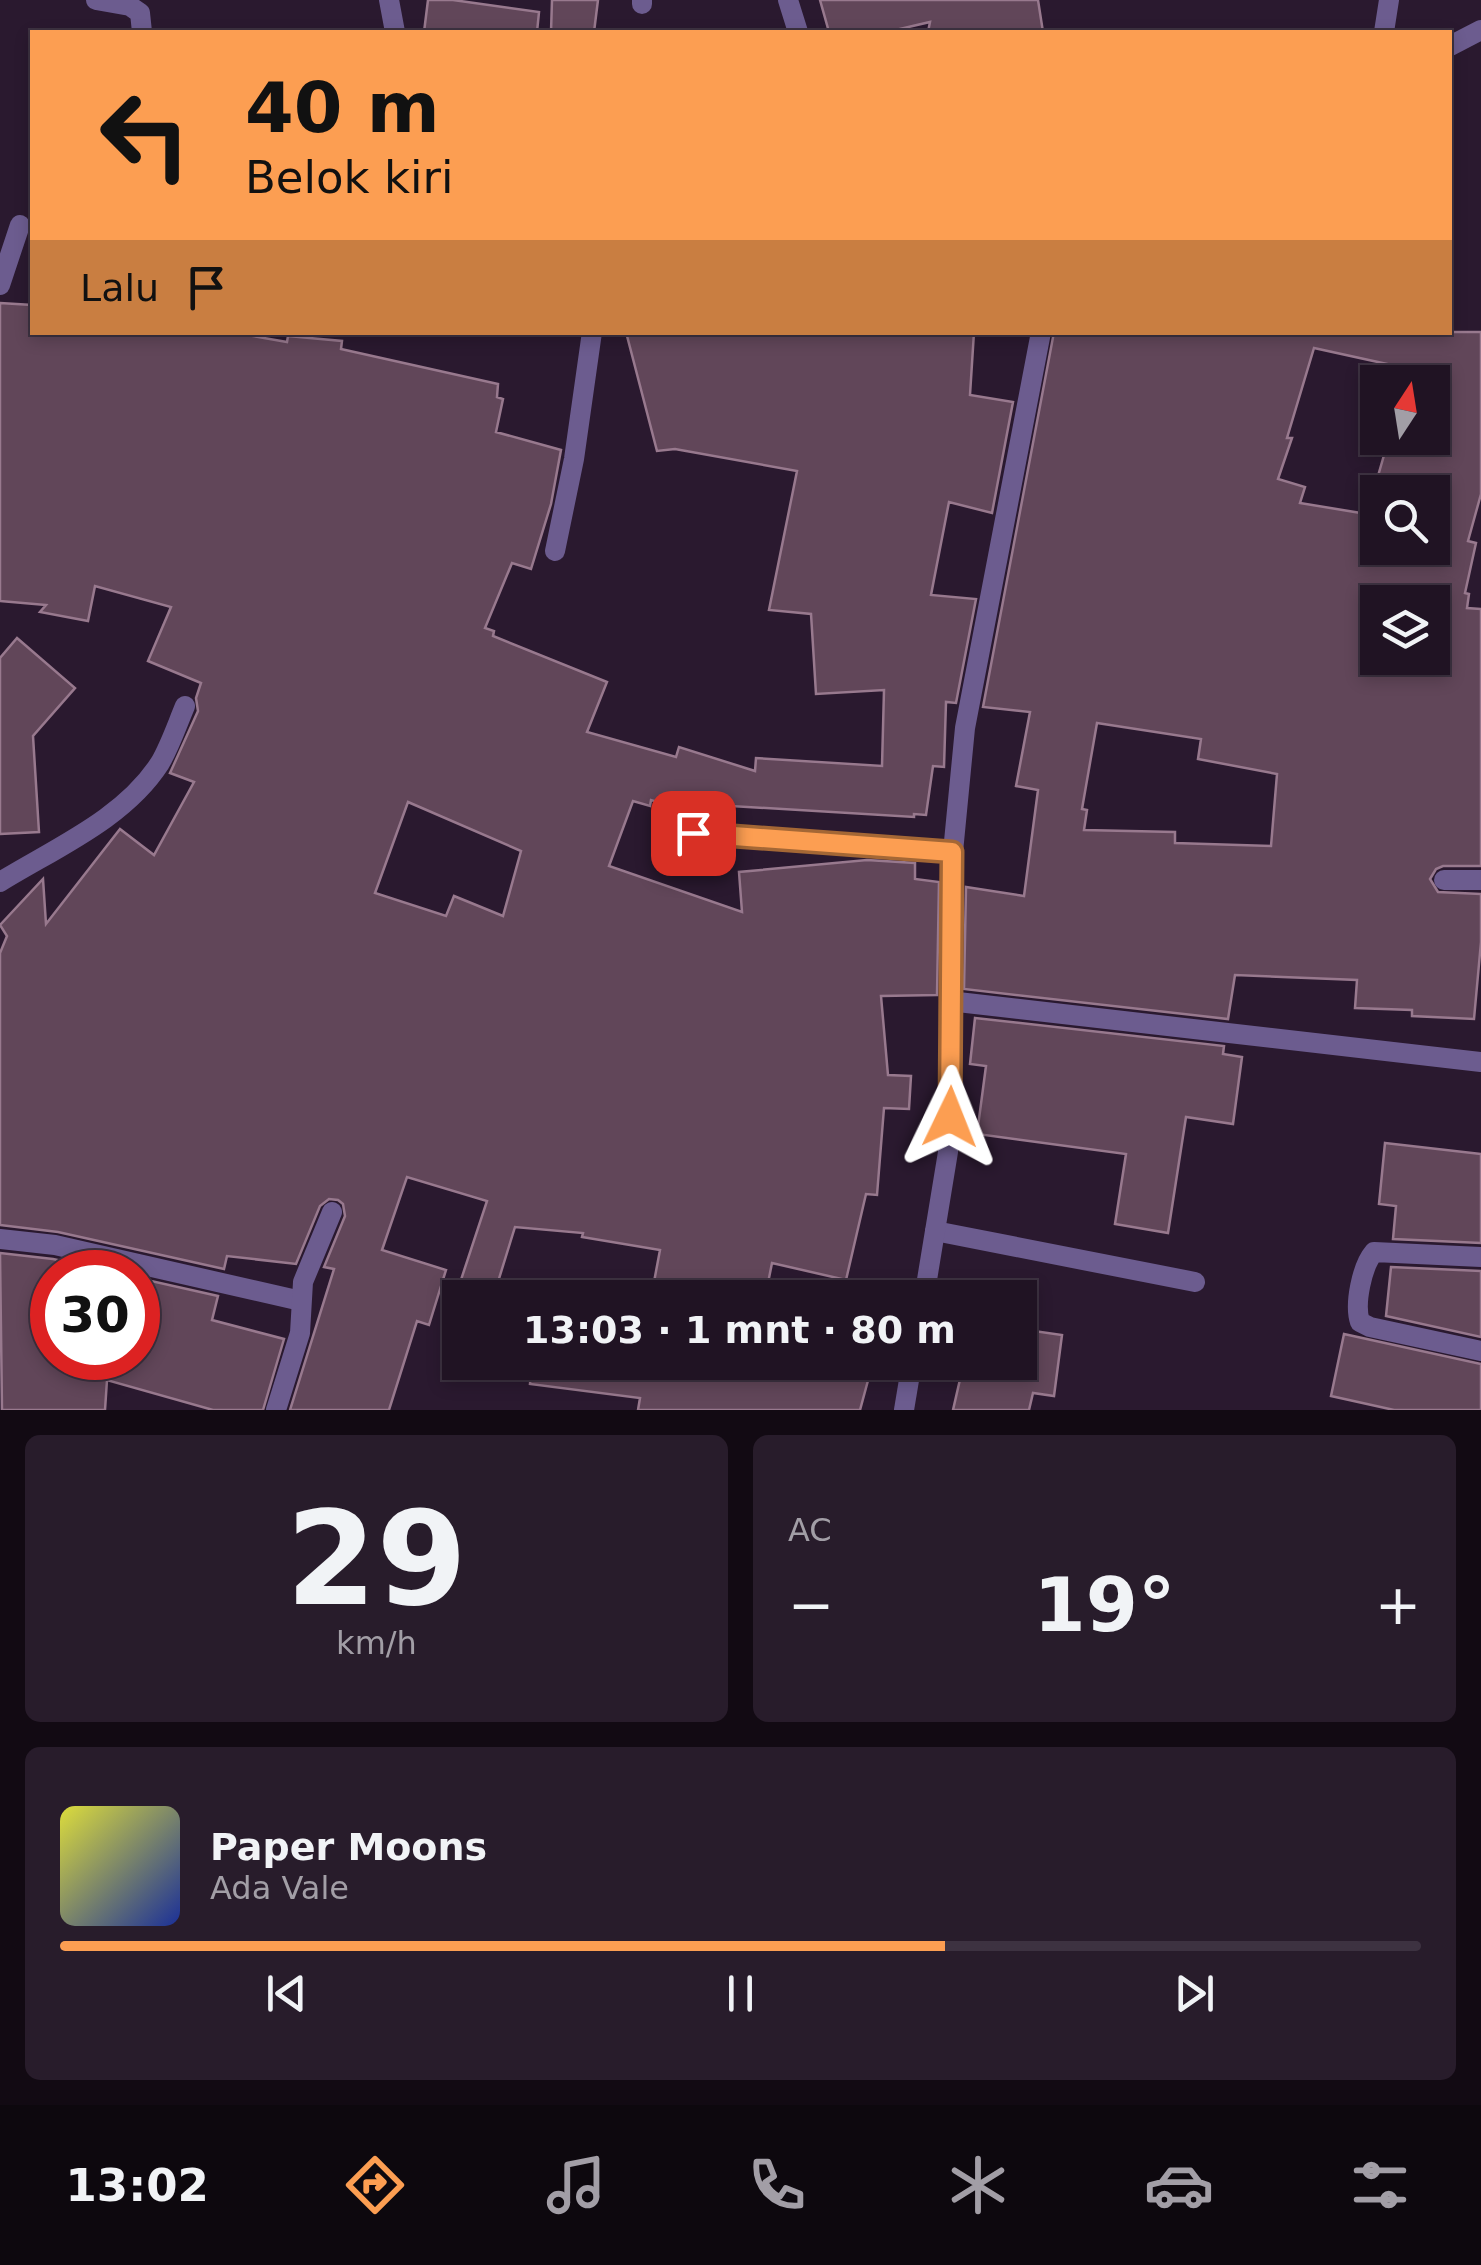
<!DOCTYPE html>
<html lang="id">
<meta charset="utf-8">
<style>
:root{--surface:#201323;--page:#281c2b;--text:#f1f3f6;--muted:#a29ea6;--line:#3d3241;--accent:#fc9e52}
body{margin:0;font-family:"DejaVu Sans",sans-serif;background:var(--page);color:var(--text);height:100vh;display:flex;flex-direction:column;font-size:38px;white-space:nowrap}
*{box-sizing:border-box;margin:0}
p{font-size:32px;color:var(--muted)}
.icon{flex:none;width:55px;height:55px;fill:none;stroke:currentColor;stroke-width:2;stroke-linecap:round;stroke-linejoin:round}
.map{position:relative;height:1410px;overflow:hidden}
.sheet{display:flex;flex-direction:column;gap:25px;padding:25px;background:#120a13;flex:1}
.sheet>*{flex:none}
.banner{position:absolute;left:30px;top:30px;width:1422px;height:305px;border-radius:0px;box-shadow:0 5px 15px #0003,0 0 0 2px var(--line);background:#fc9e52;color:#111;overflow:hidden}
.needle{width:65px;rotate:12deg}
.tools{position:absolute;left:1360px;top:365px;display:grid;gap:20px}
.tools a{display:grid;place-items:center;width:90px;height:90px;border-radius:0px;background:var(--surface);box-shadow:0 5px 15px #0003,0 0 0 2px var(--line);font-size:50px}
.speed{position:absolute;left:30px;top:1250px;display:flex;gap:20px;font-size:50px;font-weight:700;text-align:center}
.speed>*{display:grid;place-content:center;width:130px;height:130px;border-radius:50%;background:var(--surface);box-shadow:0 5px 15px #0003,0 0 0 2px var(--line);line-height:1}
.speed .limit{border:15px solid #d22;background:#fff;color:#111}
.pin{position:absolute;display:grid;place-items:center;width:85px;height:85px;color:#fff;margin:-42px;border-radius:20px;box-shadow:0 5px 15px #0006}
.me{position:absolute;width:110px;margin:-55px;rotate:2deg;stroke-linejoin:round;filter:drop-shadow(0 0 8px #0008)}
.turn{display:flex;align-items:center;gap:35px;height:210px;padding:0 50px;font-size:45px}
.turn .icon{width:130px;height:130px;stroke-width:2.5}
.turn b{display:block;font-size:70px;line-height:85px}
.then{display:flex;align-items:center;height:95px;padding:0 50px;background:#0003;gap:20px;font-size:38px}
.big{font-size:75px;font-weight:700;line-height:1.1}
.sheet .card{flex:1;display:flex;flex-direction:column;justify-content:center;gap:15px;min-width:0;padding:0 35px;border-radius:15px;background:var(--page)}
.sheet .dial{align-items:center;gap:0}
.dial b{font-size:130px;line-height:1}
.song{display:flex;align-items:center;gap:30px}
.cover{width:120px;height:120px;border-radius:15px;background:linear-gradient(135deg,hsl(60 70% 55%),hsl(230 70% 35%))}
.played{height:10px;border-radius:5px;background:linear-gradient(90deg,var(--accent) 65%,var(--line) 65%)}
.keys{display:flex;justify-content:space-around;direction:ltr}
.heat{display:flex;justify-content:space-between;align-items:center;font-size:55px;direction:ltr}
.sheet .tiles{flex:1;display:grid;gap:25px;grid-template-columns:1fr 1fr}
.card:last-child{grid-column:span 2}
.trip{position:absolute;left:442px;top:1280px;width:595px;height:100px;border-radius:0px;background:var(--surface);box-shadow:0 5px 15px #0003,0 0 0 2px var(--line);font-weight:700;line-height:100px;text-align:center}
.dock{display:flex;height:160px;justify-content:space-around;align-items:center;background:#0d080e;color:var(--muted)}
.dock .icon{width:70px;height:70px}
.dock .on{color:var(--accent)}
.dock b{font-size:45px;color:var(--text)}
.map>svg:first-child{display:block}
.building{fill:#614659;stroke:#98798e;stroke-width:2.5;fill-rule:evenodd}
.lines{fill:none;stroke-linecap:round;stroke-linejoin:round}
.lane{stroke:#6c5c8f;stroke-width:20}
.street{stroke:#6c5c8f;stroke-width:20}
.route-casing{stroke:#a46735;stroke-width:25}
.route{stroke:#fc9e52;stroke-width:18}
</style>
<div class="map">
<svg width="1481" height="1410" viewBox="0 0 1481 1410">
<rect width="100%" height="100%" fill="#2a192f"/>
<g class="building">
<polygon points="428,0 453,0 539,12 537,32 424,32"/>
<polygon points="552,0 598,0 594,32 551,32"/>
<polygon points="820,0 1038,0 1043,32 928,32 930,22 887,32 829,32"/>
<path d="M 0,303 L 32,305 L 32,332 L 230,332 L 287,342 L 288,336 L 342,341 L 341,349 L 498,384 L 497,397 L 503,399 L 496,432 L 561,450 L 551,504 L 531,569 L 512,563 L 485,628 L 494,631 L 493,636 L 607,682 L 587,732 L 676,757 L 679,747 L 755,771 L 756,758 L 882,766 L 884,690 L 816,694 L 811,614 L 769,610 L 797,471 L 675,449 L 657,451 L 626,332 L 974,332 L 970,395 L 1013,402 L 992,513 L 949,502 L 931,595 L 976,599 L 956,703 L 946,702 L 944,767 L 933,766 L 926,815 L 914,814 L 914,817 L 731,806 L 726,822 L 651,800 L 650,806 L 633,801 L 609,866 L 742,912 L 739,872 L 867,860 L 915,863 L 915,879 L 939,882 L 937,995 L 881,996 L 888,1075 L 911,1076 L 909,1109 L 884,1108 L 877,1195 L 866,1194 L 846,1280 L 772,1263 L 765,1298 L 651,1298 L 660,1250 L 582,1237 L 583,1233 L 515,1227 L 493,1298 L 455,1298 L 487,1201 L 407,1177 L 382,1250 L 446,1270 L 429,1325 L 417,1321 L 389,1410 L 290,1410 L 334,1269 L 324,1267 L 345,1216 L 343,1204 L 338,1200 L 329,1199 L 320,1206 L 296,1264 L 227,1256 L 224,1269 L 58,1232 L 0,1225 L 0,953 L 7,936 L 0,925 L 43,879 L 46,924 L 120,829 L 154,855 L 194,782 L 170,773 L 198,711 L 196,698 L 201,683 L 148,661 L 171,607 L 95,586 L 88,621 L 40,612 L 46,605 L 0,601 ZM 408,802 L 521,851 L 503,916 L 454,896 L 446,916 L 375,893 Z"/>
<path d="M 1054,332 L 1481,332 L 1481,494 L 1468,541 L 1476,543 L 1465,593 L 1469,594 L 1467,608 L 1481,609 L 1481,866 L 1443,866 L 1436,869 L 1430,879 L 1438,892 L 1481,894 L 1481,942 L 1474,1019 L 1412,1016 L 1412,1010 L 1355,1008 L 1357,980 L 1235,975 L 1228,1019 L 964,989 L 966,887 L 1024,896 L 1038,790 L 1016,786 L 1030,712 L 983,707 ZM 1314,348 L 1396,366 L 1394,372 L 1432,378 L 1432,438 L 1389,438 L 1367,514 L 1300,503 L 1305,487 L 1278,479 L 1292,438 L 1287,438 ZM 1378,492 L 1432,492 L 1432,548 L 1378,548 ZM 1378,602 L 1432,602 L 1432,658 L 1378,658 ZM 1097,723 L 1201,739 L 1198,759 L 1277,774 L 1271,846 L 1175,843 L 1175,832 L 1084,830 L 1087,810 L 1082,809 Z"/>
<polygon points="17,638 75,688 33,736 39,832 0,834 0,658"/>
<polygon points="975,1018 1224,1046 1223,1054 1242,1057 1233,1124 1186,1117 1168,1233 1115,1224 1126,1154 977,1134 986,1066 970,1064"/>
<polygon points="1385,1143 1481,1154 1481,1243 1393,1239 1396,1206 1379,1204"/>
<polygon points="0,1253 53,1259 114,1272 52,1272 52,1358 138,1358 138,1278 218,1296 212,1320 284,1339 263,1410 213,1410 107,1380 105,1410 2,1410"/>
<polygon points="1391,1267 1481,1271 1481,1337 1386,1316"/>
<polygon points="1020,1329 1062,1335 1054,1396 1033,1393 1029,1410 953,1410 964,1362 1020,1362"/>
<polygon points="1344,1334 1481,1364 1481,1410 1394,1410 1331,1396"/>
<polygon points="532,1362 873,1362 860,1410 638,1410 640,1398 530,1384"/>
</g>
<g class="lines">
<polyline class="lane" points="96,0 130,6 140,13 142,32"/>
<g class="street">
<polyline points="389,0 395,32"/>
<polyline points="788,0 798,32"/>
<polyline points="642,4 642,0"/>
<polyline points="1384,32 1389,0"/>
<polyline points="1450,46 1481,30"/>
<polyline points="0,285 20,225"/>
<polyline points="555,551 574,459 592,332"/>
<polyline points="693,833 953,852"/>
<polyline points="1444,880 1481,880"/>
<path d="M 0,882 C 55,848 124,819 160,763 C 170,746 177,725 185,706"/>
<polyline points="949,1001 1481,1062"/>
<polyline points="935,1231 1195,1282"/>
<polyline points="0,1239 55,1245 301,1301"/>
<path d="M 1481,1257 L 1374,1252 C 1362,1266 1354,1304 1360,1322 L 1370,1327 L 1481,1351"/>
<polyline points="924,1298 948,1152 953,852 965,728 1041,332"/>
<polyline points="276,1410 300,1333 303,1282 332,1212"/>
<polyline points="904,1410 912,1362"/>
</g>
</g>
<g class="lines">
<g class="route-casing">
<polyline id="route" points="693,833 952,852 950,1117"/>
</g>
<use href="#route" class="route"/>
</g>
</svg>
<div class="tools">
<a><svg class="needle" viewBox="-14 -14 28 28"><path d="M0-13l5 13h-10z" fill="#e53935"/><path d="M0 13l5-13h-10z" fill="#a29ea6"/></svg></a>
<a><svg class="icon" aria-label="search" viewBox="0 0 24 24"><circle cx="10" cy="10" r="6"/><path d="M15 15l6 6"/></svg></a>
<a><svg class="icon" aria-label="layers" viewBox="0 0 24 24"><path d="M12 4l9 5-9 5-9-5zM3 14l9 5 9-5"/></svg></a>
</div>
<div class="speed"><div class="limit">30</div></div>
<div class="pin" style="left:693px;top:833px;background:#d93025"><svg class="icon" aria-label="arrive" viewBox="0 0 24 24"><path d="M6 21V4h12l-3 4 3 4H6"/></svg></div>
<svg class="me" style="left:950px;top:1117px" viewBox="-20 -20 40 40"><path d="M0-17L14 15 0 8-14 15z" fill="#fc9e52" stroke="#fff" stroke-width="4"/></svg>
<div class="trip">13:03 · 1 mnt · 80 m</div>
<div class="banner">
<div class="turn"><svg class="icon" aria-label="left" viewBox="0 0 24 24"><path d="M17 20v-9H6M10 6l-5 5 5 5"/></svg><div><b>40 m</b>Belok kiri</div></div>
<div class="then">Lalu<svg class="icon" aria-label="arrive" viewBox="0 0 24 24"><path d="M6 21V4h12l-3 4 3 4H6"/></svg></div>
</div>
</div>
<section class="sheet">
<div class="tiles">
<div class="card dial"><b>29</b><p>km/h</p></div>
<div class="card"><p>AC</p>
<div class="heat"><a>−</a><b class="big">19°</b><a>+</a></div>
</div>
<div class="card">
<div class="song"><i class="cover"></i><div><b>Paper Moons</b><p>Ada Vale</p></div></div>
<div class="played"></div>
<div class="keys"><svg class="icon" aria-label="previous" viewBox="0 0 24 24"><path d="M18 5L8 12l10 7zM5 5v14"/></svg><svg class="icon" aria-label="pause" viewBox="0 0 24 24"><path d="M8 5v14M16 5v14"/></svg><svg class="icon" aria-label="next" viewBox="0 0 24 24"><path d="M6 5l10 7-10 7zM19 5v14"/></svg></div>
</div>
</div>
</section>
<nav class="dock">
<b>13:02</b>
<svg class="icon on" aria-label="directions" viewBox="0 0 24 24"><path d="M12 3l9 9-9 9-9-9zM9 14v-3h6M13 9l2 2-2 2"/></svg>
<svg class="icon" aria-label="music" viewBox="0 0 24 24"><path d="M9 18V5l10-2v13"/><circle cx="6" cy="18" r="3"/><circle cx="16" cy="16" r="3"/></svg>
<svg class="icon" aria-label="phone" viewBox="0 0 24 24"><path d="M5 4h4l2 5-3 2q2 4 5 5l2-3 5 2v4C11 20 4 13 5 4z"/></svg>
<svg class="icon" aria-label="climate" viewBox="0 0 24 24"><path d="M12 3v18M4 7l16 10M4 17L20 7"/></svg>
<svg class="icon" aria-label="car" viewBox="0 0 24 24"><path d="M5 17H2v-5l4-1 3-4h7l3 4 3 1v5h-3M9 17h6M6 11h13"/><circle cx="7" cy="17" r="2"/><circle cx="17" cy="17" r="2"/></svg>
<svg class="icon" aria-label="filters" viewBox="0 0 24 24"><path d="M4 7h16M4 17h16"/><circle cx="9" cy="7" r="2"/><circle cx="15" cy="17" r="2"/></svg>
</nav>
